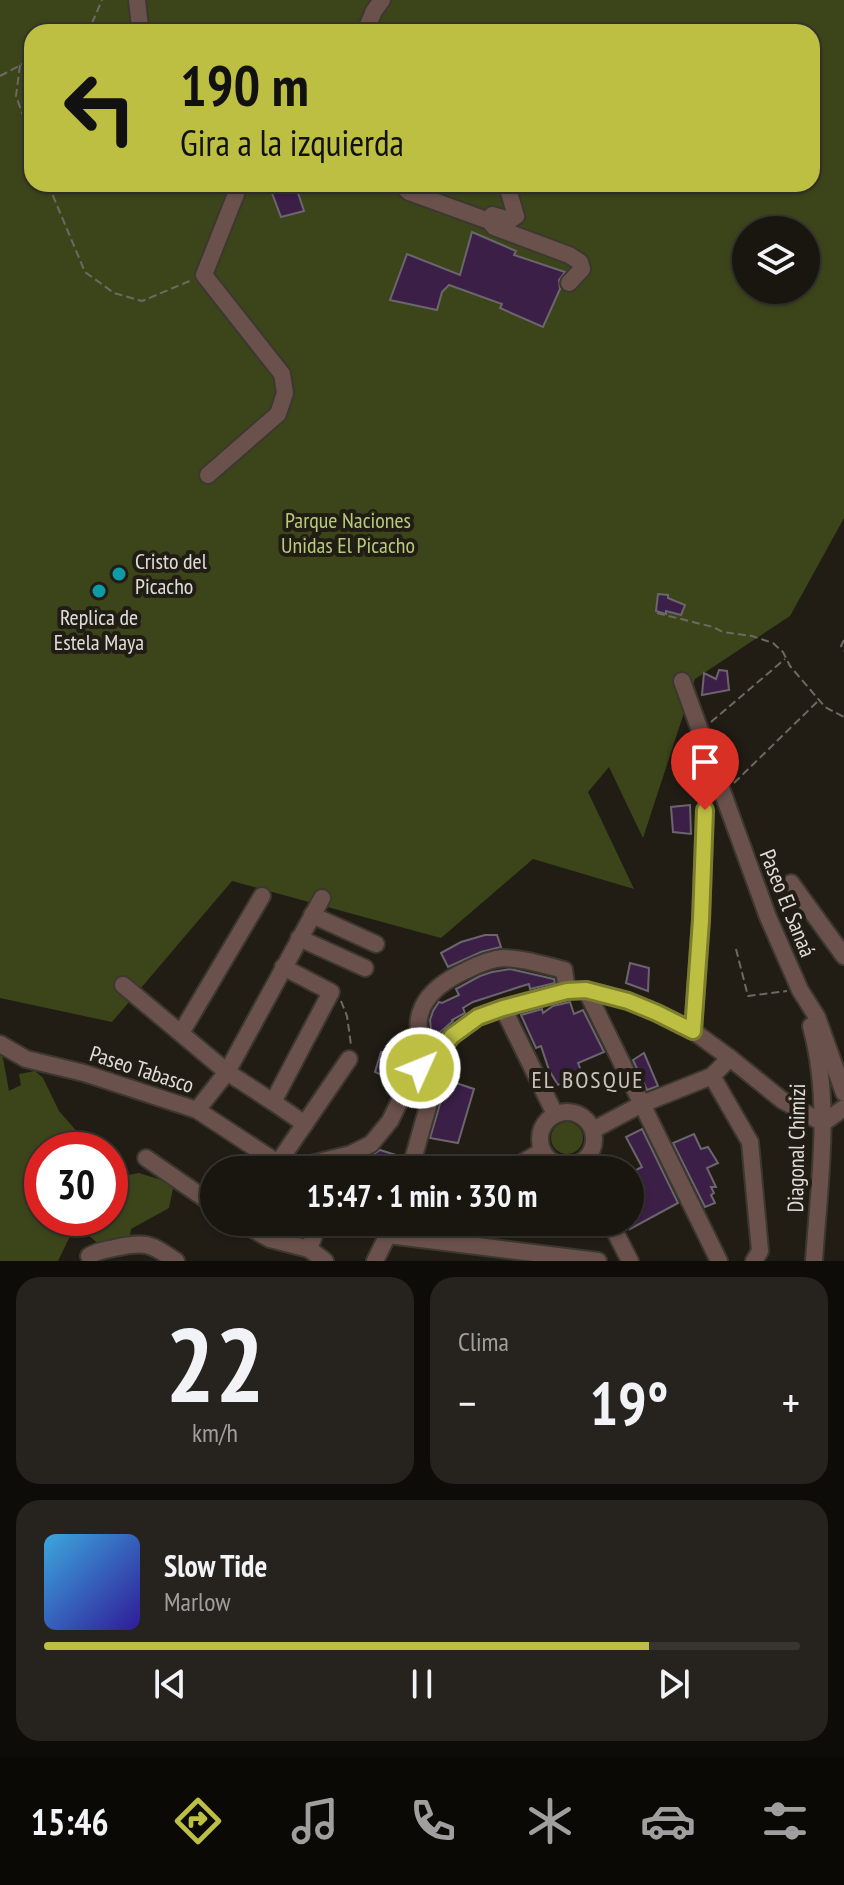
<!DOCTYPE html>
<html lang="es">
<meta charset="utf-8">
<style>
:root{--surface:#191610;--page:#26231e;--text:#f1f3f6;--muted:#9f9f9f;--line:#373530;--accent:#bdbf43}
body{margin:0;font-family:"PT Sans Narrow",sans-serif;background:var(--page);color:var(--text);height:100vh;display:flex;flex-direction:column;font-size:30px;white-space:nowrap}
*{box-sizing:border-box;margin:0}
p{font-size:26px;color:var(--muted)}
.icon{flex:none;width:44px;height:44px;fill:none;stroke:currentColor;stroke-width:2;stroke-linecap:round;stroke-linejoin:round}
.map{position:relative;height:1261px;overflow:hidden}
.side{display:flex;flex-direction:column;gap:16px;padding:16px;background:#0e0c09;flex:1}
.side>*{flex:none}
.guide{position:absolute;left:24px;top:24px;width:796px;height:168px;border-radius:24px;box-shadow:0 2px 6px #0004,0 0 0 2px var(--line);background:#bdbf43;color:#111;overflow:hidden}
.buttons{position:absolute;left:732px;top:216px;display:grid;gap:16px}
.buttons a{display:grid;place-items:center;width:88px;height:88px;border-radius:50%;background:var(--surface);box-shadow:0 2px 6px #0004,0 0 0 2px var(--line);font-size:40px}
.speed{position:absolute;left:24px;top:1132px;display:flex;gap:16px;font-size:40px;font-weight:700;text-align:center}
.speed>*{display:grid;place-content:center;width:104px;height:104px;border-radius:50%;background:var(--surface);box-shadow:0 2px 6px #0004,0 0 0 2px var(--line);line-height:1}
.speed .limit{border:12px solid #d22;background:#fff;color:#111}
.pin{position:absolute;display:grid;place-items:center;width:68px;height:68px;color:#fff;margin:-82px -34px;border-radius:50% 50% 50% 0;rotate:-45deg;box-shadow:0 0 8px #0007}
.pin .icon{rotate:45deg}
.me{position:absolute;width:88px;margin:-44px;rotate:46deg;stroke-linejoin:round;filter:drop-shadow(0 0 6px #0008)}
.turn{display:flex;align-items:center;gap:28px;height:168px;padding:0 24px;font-size:36px}
.turn .icon{width:104px;height:104px;stroke-width:2.5}
.turn b{display:block;font-size:56px;line-height:68px}
.big{font-size:60px;font-weight:800;line-height:1.1}
.side .widget{flex:1;display:flex;flex-direction:column;justify-content:center;gap:12px;min-width:0;padding:0 28px;border-radius:24px;background:var(--page)}
.side .dial{align-items:center;gap:0}
.dial b{font-size:104px;line-height:1}
.song{display:flex;align-items:center;gap:24px}
.cover{width:96px;height:96px;border-radius:12px;background:linear-gradient(135deg,hsl(200 70% 55%),hsl(250 70% 35%))}
.played{height:8px;border-radius:4px;background:linear-gradient(90deg,var(--accent) 80%,var(--line) 80%)}
.keys{display:flex;justify-content:space-around;direction:ltr}
.heat{display:flex;justify-content:space-between;align-items:center;font-size:44px;direction:ltr}
.side .tiles{flex:1;display:grid;gap:16px;grid-template-columns:1fr 1fr}
.widget:last-child{grid-column:span 2}
.trip{position:absolute;left:200px;top:1156px;width:444px;height:80px;border-radius:40px;background:var(--surface);box-shadow:0 2px 6px #0004,0 0 0 2px var(--line);font-weight:800;line-height:80px;text-align:center}
.dock{display:flex;height:128px;justify-content:space-around;align-items:center;background:#0a0906;color:var(--muted)}
.dock .icon{width:56px;height:56px}
.dock .current{color:var(--accent)}
.dock b{font-size:36px;color:var(--text)}
.map>svg:first-child{display:block}
.green{fill:#3c451a;fill-rule:evenodd}
.building{fill:#3b1f47;stroke:#6b656d;stroke-width:2}
.lines{fill:none;stroke-linecap:round;stroke-linejoin:round}
.minor-casing{stroke:#3c3830;stroke-width:20}
.path{stroke:#6d6962;stroke-width:2;stroke-dasharray:8 4;stroke-linecap:butt}
.minor{stroke:#6a514c;stroke-width:16}
.route-casing{stroke:#7b7c2c;stroke-width:20}
.route{stroke:#bdbf43;stroke-width:14}
.culture-dot{fill:#0f9aa8;stroke:#211d15;stroke-width:3}
.labels{text-anchor:middle;stroke-width:8;stroke-linejoin:round;paint-order:stroke}
.park-label{font-size:22px;fill:#b8cb7a;stroke:#211d15}
.poi-label{font-size:22px;fill:#e0ddd8;stroke:#211d15;text-anchor:start}
.street-label{font-size:22px;fill:#e0ddd8;stroke:#211d15}
.neighbourhood-label{font-size:24px;letter-spacing:2px;fill:#cac3ba;stroke:#211d15}
</style>
<div class="map">
<svg width="844" height="1261" viewBox="0 0 844 1261">
<rect width="100%" height="100%" fill="#211d15"/>
<g class="green">
<path d="M 0,0 L 844,0 L 844,518 L 790,616 L 695,679 L 643,838 L 609,767 L 588,792 L 634,889 L 533,859 L 441,938 L 232,881 L 112,1022 L 0,998 ZM 32,32 L 812,32 L 812,184 L 32,184 ZM 746,230 L 806,230 L 806,290 L 746,290 Z"/>
<polygon points="0,1053 2,1053 9,1091 21,1085 19,1074 35,1071 43,1078 59,1111 93,1150 42,1150 42,1218 110,1218 110,1169 117,1177 139,1173 174,1184 169,1208 131,1229 129,1242 107,1251 88,1235 73,1230 58,1261 0,1261"/>
<circle cx="567" cy="1138" r="16"/>
</g>
<g class="building">
<polygon points="284,184 295,184 304,211 281,217 272,193"/>
<polygon points="472,232 516,251 514,255 565,272 559,280 560,289 543,327 500,308 502,304 449,285 442,292 437,310 390,300 407,254 460,275"/>
<polygon points="658,594 668,595 668,598 685,605 681,615 666,611 666,614 656,611"/>
<polygon points="719,670 727,671 729,690 702,695 704,673 716,679"/>
<polygon points="690,805 691,834 673,832 671,807"/>
<polygon points="485,935 497,935 501,947 481,952 448,967 441,953 461,942"/>
<polygon points="630,963 649,968 648,991 626,983"/>
<polygon points="510,969 554,979 555,983 530,989 529,984 519,987 473,1002 463,1008 465,1013 452,1020 453,1021 432,1039 430,1020 433,1011 439,1002 442,1003 459,995 456,989 480,976 492,972"/>
<polygon points="570,1002 574,1014 583,1010 604,1052 578,1063 582,1073 558,1085 549,1070 541,1046 536,1048 521,1015 542,1009 543,1013 553,1006"/>
<polygon points="381,1052 398,1057 388,1078 375,1072"/>
<polygon points="644,1053 658,1086 647,1090 633,1060"/>
<polygon points="447,1080 474,1089 458,1143 430,1138"/>
<polygon points="642,1129 678,1203 630,1229 630,1173 642,1167 626,1137"/>
<polygon points="694,1134 701,1149 708,1147 718,1163 707,1168 716,1187 711,1187 714,1193 711,1195 715,1203 705,1207 673,1143"/>
<polygon points="380,1150 402,1157 398,1170 368,1170 371,1156"/>
</g>
<g class="lines">
<g class="minor-casing">
<g id="minor">
<polyline points="137,0 140,27 142,32"/>
<polyline points="365,32 374,11 382,0"/>
<polyline points="401,184 409,192 489,221"/>
<polyline points="504,184 508,189 516,216 510,220 492,215 489,221 494,227 569,255 580,262 582,269 569,283"/>
<polyline points="208,475 278,414 285,393 282,374 204,275 236,194 235,184"/>
<polyline points="682,681 768,917 800,990 817,1017 844,1093"/>
<polyline points="791,883 844,956"/>
<polyline points="312,915 376,944"/>
<polyline points="299,938 365,968"/>
<polyline points="123,985 227,1072 273,1102 331,992 283,967"/>
<polyline points="586,990 719,1261"/>
<polyline points="503,1008 555,1114"/>
<path d="M 811,1026 C 832,1102 819,1184 814,1261"/>
<polyline points="693,1031 701,920 705,810"/>
<polyline points="181,1033 262,896"/>
<polyline points="0,1044 26,1059 84,1073 197,1110 278,1163 303,1166 351,1154 371,1144 390,1121 411,1078 420,1068 431,1062 452,1036 478,1017 503,1008 567,991 586,990 628,1001 657,1013 693,1031 730,1058 782,1100 823,1123"/>
<path d="M 431,1062 C 403,1018 425,989 467,970 C 479,964 490,959 503,958 C 523,958 544,965 564,970 L 567,991"/>
<polyline points="712,1076 750,1142 760,1251 754,1261"/>
<polyline points="273,1102 305,1124"/>
<polyline points="197,1110 227,1072 322,898"/>
<circle cx="567" cy="1139" r="27"/>
<polyline points="823,1123 844,1108"/>
<polyline points="593,1130 642,1104 712,1076 730,1058"/>
<polyline points="146,1158 214,1205"/>
<polyline points="278,1163 349,1059"/>
<polyline points="410,1170 438,1071 441,1051"/>
<polyline points="510,1170 542,1151"/>
<polyline points="240,1222 270,1239 309,1249 325,1261"/>
<polyline points="610,1222 630,1261"/>
<polyline points="388,1235 598,1261"/>
<polyline points="396,1236 420,1222"/>
<polyline points="309,1249 319,1222"/>
<path d="M 89,1256 C 97,1251 105,1250 114,1248 C 145,1241 150,1243 176,1261"/>
<polyline points="375,1261 394,1222"/>
</g>
</g>
<g class="path">
<polyline points="85,32 89,30 102,0"/>
<polyline points="20,65 16,96 32,140"/>
<polyline points="0,76 32,59"/>
<polyline points="48,184 85,272 114,293 142,301 192,280"/>
<polyline points="657,613 713,627 723,632 752,636 773,643 783,652 790,666 825,707 844,717"/>
<polyline points="844,640 841,646 844,651"/>
<polyline points="711,722 785,659"/>
<polyline points="734,783 818,701"/>
<polyline points="736,949 748,996 787,991"/>
<polyline points="341,1001 347,1016 351,1045"/>
</g>
<use href="#minor" class="minor"/>
</g>
<g class="lines">
<g class="route-casing">
<polyline id="route" points="420,1068 431,1062 452,1036 478,1017 503,1008 567,991 586,990 628,1001 657,1013 693,1031 701,920 705,810"/>
</g>
<use href="#route" class="route"/>
</g>
<g class="culture-dot">
<circle cx="119" cy="574" r="8"/>
<circle cx="99" cy="591" r="8"/>
</g>
<g class="labels">
<g class="park-label">
<text x="348" y="528">Parque Naciones<tspan x="348" dy="25">Unidas El Picacho</tspan></text>
</g>
<g class="poi-label">
<text x="135" y="569">Cristo del<tspan x="135" dy="25">Picacho</tspan></text>
<text x="99" y="625" text-anchor="middle">Replica de<tspan x="99" dy="25">Estela Maya</tspan></text>
</g>
<g class="street-label">
<text transform="translate(788 903) rotate(68)" y="8">Paseo El Sanaá</text>
<text transform="translate(142 1069) rotate(18)" y="8">Paseo Tabasco</text>
<text transform="translate(796 1148) rotate(-89)" y="8">Diagonal Chimizi</text>
</g>
<g class="neighbourhood-label">
<text x="588" y="1088">EL BOSQUE</text>
</g>
</g>
</svg>
<div class="buttons">
<a><svg class="icon" aria-label="layers" viewBox="0 0 24 24"><path d="M12 4l9 5-9 5-9-5zM3 14l9 5 9-5"/></svg></a>
</div>
<div class="speed"><div class="limit">30</div></div>
<div class="pin" style="left:705px;top:810px;background:#d93025"><svg class="icon" aria-label="arrive" viewBox="0 0 24 24"><path d="M6 21V4h12l-3 4 3 4H6"/></svg></div>
<svg class="me" style="left:420px;top:1068px" viewBox="-20 -20 40 40"><circle r="17" fill="#bdbf43" stroke="#fff" stroke-width="3"/><path d="M0-11L8 9 0 5-8 9z" fill="#fff"/></svg>
<div class="trip">15:47 · 1 min · 330 m</div>
<div class="guide">
<div class="turn"><svg class="icon" aria-label="left" viewBox="0 0 24 24"><path d="M17 20v-9H6M10 6l-5 5 5 5"/></svg><div><b>190 m</b>Gira a la izquierda</div></div>
</div>
</div>
<section class="side">
<div class="tiles">
<div class="widget dial"><b>22</b><p>km/h</p></div>
<div class="widget"><p>Clima</p>
<div class="heat"><a>−</a><b class="big">19°</b><a>+</a></div>
</div>
<div class="widget">
<div class="song"><i class="cover"></i><div><b>Slow Tide</b><p>Marlow</p></div></div>
<div class="played"></div>
<div class="keys"><svg class="icon" aria-label="previous" viewBox="0 0 24 24"><path d="M18 5L8 12l10 7zM5 5v14"/></svg><svg class="icon" aria-label="pause" viewBox="0 0 24 24"><path d="M8 5v14M16 5v14"/></svg><svg class="icon" aria-label="next" viewBox="0 0 24 24"><path d="M6 5l10 7-10 7zM19 5v14"/></svg></div>
</div>
</div>
</section>
<nav class="dock">
<b>15:46</b>
<svg class="icon current" aria-label="directions" viewBox="0 0 24 24"><path d="M12 3l9 9-9 9-9-9zM9 14v-3h6M13 9l2 2-2 2"/></svg>
<svg class="icon" aria-label="music" viewBox="0 0 24 24"><path d="M9 18V5l10-2v13"/><circle cx="6" cy="18" r="3"/><circle cx="16" cy="16" r="3"/></svg>
<svg class="icon" aria-label="phone" viewBox="0 0 24 24"><path d="M5 4h4l2 5-3 2q2 4 5 5l2-3 5 2v4C11 20 4 13 5 4z"/></svg>
<svg class="icon" aria-label="climate" viewBox="0 0 24 24"><path d="M12 3v18M4 7l16 10M4 17L20 7"/></svg>
<svg class="icon" aria-label="car" viewBox="0 0 24 24"><path d="M5 17H2v-5l4-1 3-4h7l3 4 3 1v5h-3M9 17h6M6 11h13"/><circle cx="7" cy="17" r="2"/><circle cx="17" cy="17" r="2"/></svg>
<svg class="icon" aria-label="filters" viewBox="0 0 24 24"><path d="M4 7h16M4 17h16"/><circle cx="9" cy="7" r="2"/><circle cx="15" cy="17" r="2"/></svg>
</nav>
